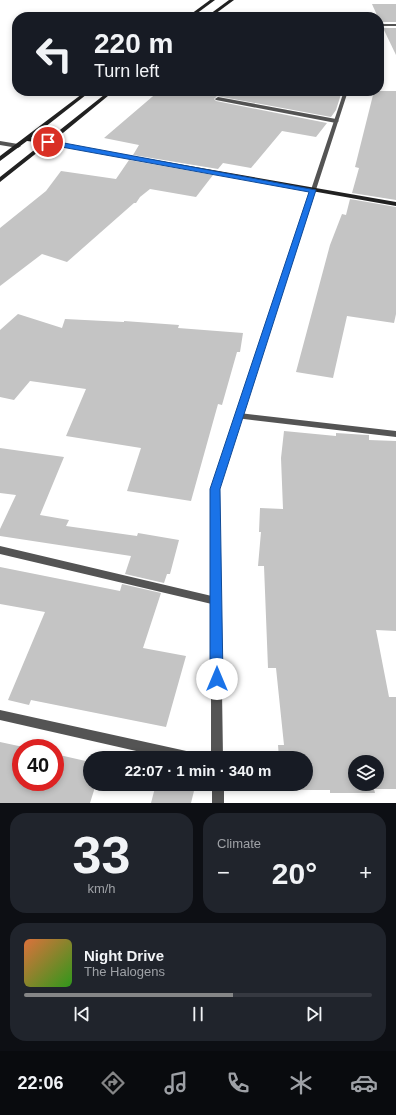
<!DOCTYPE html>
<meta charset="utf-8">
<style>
:root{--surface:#171b24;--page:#20242c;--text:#f1f3f6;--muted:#9ea1a6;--line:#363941;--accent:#858687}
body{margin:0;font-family:Arial,sans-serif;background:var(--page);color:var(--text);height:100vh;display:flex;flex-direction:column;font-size:15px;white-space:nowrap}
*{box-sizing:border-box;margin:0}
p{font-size:13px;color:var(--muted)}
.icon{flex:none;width:22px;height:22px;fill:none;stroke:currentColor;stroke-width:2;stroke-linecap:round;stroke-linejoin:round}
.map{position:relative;height:803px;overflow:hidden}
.panel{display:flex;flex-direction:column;gap:10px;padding:10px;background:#0d0f14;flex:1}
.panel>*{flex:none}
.top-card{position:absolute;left:12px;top:12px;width:372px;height:84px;border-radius:16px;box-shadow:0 2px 6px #0003;background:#171b24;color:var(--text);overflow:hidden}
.controls{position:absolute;left:348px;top:755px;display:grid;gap:8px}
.controls a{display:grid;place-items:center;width:36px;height:36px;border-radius:50%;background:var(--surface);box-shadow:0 2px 6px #0003;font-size:20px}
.speed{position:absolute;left:12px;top:739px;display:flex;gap:8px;font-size:20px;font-weight:700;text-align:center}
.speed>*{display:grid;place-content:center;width:52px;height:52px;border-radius:50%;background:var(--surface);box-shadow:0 2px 6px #0003;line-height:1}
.speed .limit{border:6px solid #d22;background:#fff;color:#111}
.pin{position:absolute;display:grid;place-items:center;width:34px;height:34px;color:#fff;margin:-17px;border:2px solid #fff;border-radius:50%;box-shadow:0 1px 4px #0007}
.me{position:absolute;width:44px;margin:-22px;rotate:0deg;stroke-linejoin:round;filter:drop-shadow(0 0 3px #0008)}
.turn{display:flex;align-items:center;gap:14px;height:84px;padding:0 16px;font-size:18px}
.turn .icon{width:52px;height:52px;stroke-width:2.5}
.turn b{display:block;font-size:28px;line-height:34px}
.big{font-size:30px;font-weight:800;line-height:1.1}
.panel .card{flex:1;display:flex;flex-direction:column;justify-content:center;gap:6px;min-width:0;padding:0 14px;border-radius:16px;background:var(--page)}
.panel .dial{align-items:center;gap:0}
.dial b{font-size:52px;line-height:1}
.song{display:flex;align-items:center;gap:12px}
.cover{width:48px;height:48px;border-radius:6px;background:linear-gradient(135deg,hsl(20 70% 55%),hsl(110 70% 35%))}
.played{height:4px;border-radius:2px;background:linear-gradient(90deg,var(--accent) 60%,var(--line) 60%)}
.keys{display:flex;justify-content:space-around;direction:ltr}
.heat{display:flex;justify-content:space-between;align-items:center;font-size:22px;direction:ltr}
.panel .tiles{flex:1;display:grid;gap:10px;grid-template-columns:1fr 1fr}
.card:last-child{grid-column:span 2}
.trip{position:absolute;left:83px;top:751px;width:230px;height:40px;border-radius:20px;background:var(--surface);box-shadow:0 2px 6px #0003;font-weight:800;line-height:40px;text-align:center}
.menu{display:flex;height:64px;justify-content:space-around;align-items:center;background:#090b0e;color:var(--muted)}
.menu .icon{width:28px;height:28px}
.menu .current{color:var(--accent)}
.menu b{font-size:18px;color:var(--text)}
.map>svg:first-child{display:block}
.building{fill:#c4c4c4;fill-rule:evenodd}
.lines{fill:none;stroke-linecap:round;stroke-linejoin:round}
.minor{fill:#545454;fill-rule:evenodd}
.tertiary{fill:#545454;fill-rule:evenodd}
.secondary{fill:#212121;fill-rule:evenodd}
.route{fill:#1a73e8;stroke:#114b97}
</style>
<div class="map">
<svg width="396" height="803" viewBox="0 0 396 803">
<rect width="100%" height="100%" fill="#fff"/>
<g class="building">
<polygon points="372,4 396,4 396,22 380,22"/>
<polygon points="383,28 396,28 396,55"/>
<polygon points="159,91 342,91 336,110 331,117 217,96 214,99 216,101 327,123 316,137 282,131 251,168 223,163 218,169 133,155 139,145 104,138"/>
<polygon points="374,91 396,91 396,200 352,193 359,168 355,167"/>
<polygon points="129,160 213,175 196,197 150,189 140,197 136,203 134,203 67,262 42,254 0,286 0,228 46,191 61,171 116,179"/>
<polygon points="350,199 396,207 396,314 394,323 347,316 333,378 296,372 330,245 342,214 346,215"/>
<polygon points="18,314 62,328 65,319 124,322 124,321 179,325 178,328 243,333 240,352 237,352 222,405 218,404 191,501 127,491 141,448 66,436 86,389 30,381 14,400 0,397 0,330"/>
<path d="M 284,431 L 336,436 L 336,433 L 367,435 L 369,435 L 369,440 L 396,441 L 396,631 L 376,630 L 389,697 L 396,697 L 396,789 L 374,789 L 375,793 L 330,793 L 330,790 L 281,790 L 281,784 L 306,784 L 306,758 L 279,758 L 278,745 L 284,745 L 276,668 L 268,668 L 264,566 L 258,566 L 261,532 L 259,532 L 260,508 L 283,509 L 281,458 ZM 355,762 L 377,762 L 377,784 L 355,784 Z"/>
<polygon points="0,448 64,457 40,515 69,520 66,526 137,536 138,533 179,540 170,574 167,574 164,583 125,574 131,556 0,536 0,529 16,495 0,493"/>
<polygon points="0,567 120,591 122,584 161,593 143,648 186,656 166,727 31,700 29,705 8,700 45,612 0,604"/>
<polygon points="0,742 28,748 21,748 21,782 55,782 55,754 90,762 90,784 96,784 90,803 0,803"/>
<polygon points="156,784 181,784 195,787 191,803 151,803"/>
</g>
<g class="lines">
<g class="minor">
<polygon points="218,97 336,119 339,121 336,123 216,100 215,99"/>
<polygon points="0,141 18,144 21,146 18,148 0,145"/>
<polygon points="239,413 396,431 396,437 236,418 235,416"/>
<polygon points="0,546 216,597 220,598 221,601 220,604 216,605 0,554"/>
<polygon points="0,710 191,752 195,754 197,758 167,758 0,720"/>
</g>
<g class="tertiary">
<rect x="379" y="24" width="17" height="2"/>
<polygon points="344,91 348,91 219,489 223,758 211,758 211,489"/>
<rect x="212" y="784" width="12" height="19"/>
</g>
<g class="secondary">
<polygon points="210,0 215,0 192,17 187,17"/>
<polygon points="229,0 234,0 211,17 206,17"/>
<polygon points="86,91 91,91 31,138 46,141 109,91 114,91 52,142 396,202 396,206 48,144 0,182 0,177 43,143 27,141 0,161 0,156"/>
</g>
</g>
<polygon class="route" points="48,140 316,190 220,489 223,679 221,683 217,685 212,683 210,679 210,489 309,192 45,144 45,141"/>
</svg>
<div class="controls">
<a><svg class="icon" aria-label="layers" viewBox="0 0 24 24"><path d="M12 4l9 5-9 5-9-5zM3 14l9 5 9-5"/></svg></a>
</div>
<div class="speed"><div class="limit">40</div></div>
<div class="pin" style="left:48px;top:142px;background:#d93025"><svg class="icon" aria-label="arrive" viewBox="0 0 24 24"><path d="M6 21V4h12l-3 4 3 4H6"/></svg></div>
<svg class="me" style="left:217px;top:679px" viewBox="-20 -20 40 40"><circle r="19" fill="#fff"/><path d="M0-13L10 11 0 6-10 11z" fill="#1a73e8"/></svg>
<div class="trip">22:07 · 1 min · 340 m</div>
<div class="top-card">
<div class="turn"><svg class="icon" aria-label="left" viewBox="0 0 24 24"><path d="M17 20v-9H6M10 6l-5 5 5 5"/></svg><div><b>220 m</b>Turn left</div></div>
</div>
</div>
<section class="panel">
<div class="tiles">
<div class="card dial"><b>33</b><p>km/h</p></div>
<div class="card"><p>Climate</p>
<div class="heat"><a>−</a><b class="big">20°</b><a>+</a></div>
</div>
<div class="card">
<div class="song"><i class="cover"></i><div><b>Night Drive</b><p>The Halogens</p></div></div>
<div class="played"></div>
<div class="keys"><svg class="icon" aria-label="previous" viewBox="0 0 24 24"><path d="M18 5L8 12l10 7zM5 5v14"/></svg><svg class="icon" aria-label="pause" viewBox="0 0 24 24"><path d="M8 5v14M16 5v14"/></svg><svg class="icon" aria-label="next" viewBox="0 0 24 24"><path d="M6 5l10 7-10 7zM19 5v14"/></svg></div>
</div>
</div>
</section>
<nav class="menu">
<b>22:06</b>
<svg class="icon current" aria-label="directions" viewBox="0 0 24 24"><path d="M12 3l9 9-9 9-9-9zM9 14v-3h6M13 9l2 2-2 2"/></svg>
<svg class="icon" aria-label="music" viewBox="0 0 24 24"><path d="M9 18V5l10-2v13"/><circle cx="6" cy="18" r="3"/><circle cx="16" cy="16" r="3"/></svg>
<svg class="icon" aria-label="phone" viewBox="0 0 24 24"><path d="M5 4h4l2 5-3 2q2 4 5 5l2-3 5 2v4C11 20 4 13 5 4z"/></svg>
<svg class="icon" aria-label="climate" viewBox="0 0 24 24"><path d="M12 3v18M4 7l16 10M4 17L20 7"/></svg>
<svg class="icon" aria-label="car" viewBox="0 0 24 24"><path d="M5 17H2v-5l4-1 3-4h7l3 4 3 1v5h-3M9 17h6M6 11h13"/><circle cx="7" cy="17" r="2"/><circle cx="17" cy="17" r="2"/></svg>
</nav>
